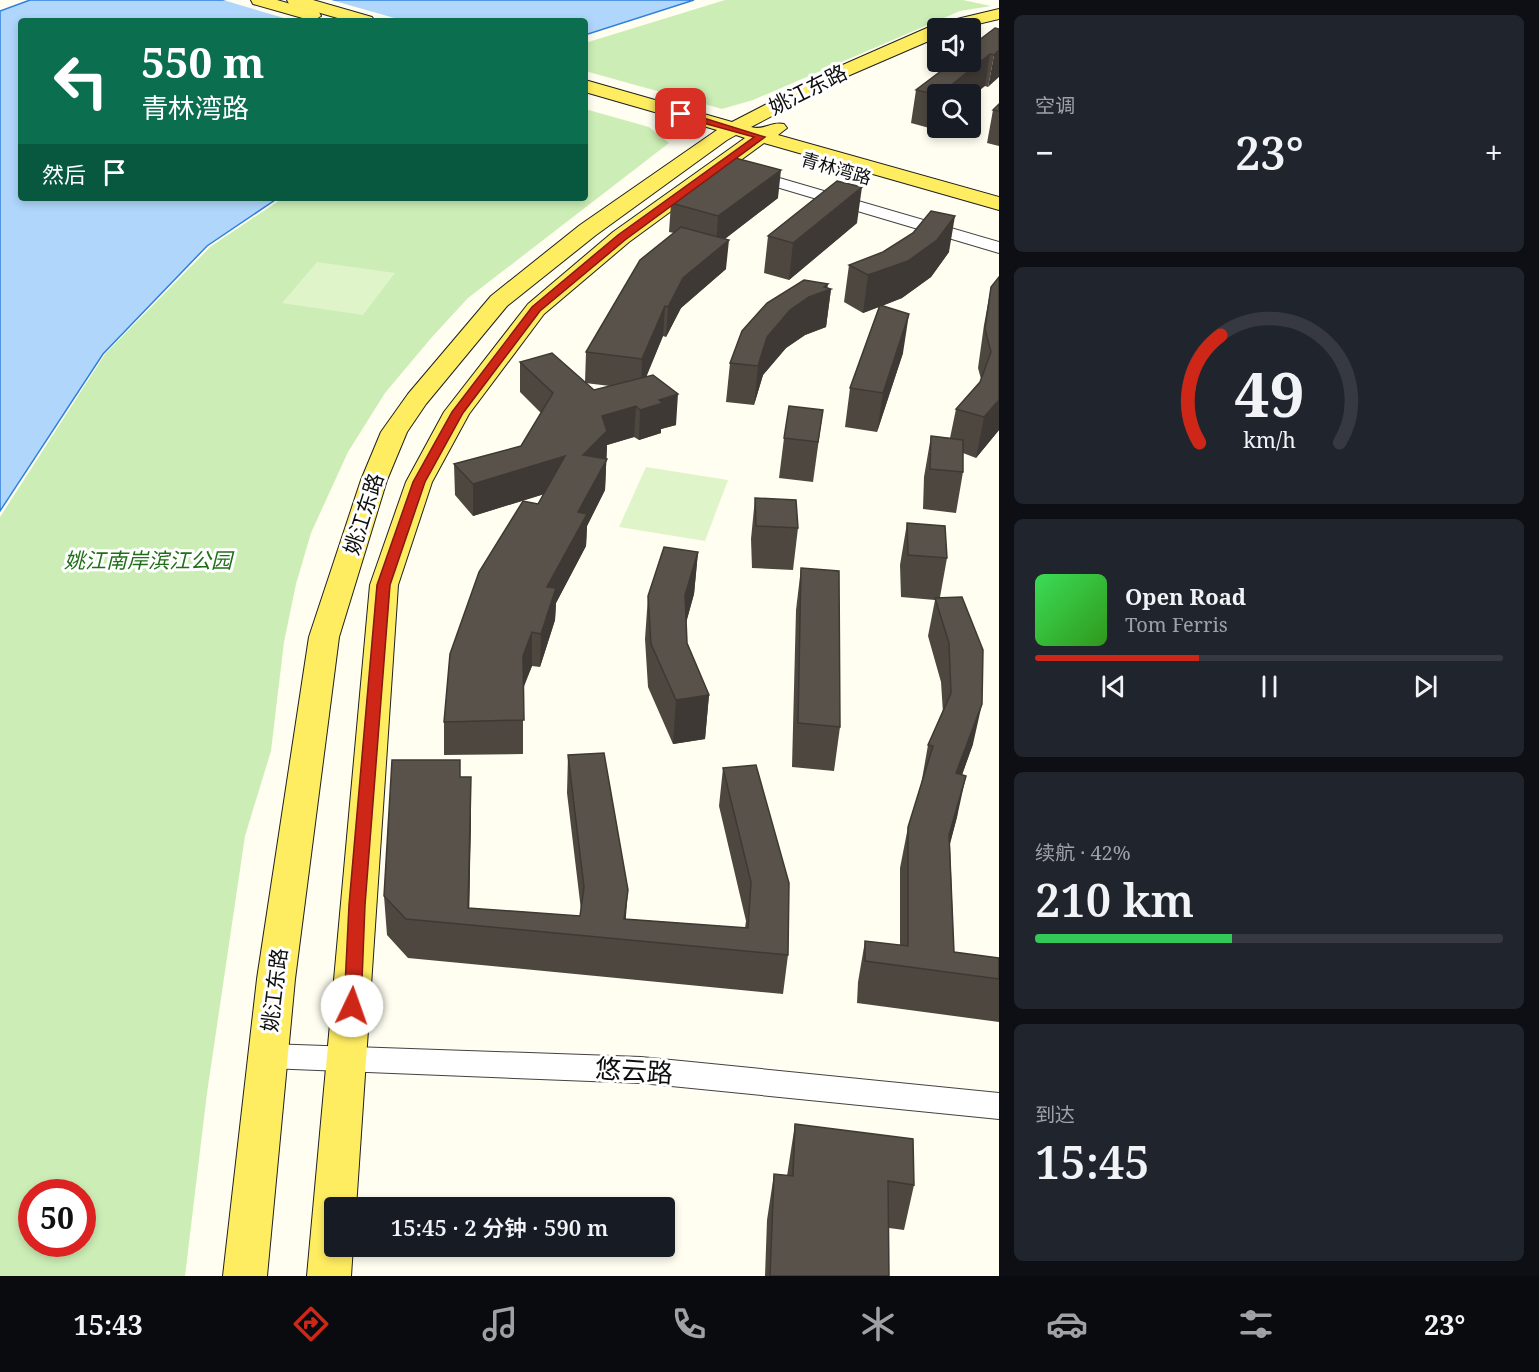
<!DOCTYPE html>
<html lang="zh">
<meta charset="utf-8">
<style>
:root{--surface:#171b24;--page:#20242c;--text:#f1f3f6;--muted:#9ea1a6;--line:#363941;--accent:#ce2718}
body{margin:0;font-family:"Noto Serif","Noto Sans SC",serif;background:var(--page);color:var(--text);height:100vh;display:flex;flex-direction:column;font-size:22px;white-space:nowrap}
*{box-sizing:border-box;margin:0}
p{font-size:20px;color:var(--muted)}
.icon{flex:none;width:33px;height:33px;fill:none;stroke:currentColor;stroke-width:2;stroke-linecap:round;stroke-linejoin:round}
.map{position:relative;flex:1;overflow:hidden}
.details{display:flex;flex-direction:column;gap:15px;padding:15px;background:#0d0f14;width:540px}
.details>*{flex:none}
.top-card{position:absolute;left:18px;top:18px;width:570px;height:183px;border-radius:6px;box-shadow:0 3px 9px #0003;background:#0b6e4f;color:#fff;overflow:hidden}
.tools{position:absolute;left:927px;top:18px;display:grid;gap:12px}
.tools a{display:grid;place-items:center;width:54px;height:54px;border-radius:6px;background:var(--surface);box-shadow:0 3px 9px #0003;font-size:30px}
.speed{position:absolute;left:18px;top:1179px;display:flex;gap:12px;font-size:30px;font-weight:700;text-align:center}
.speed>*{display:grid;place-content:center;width:78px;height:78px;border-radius:50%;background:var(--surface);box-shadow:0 3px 9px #0003;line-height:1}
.speed .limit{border:9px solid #d22;background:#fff;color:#111}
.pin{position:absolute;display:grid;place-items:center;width:51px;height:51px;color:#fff;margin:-26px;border-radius:12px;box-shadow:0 3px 9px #0006}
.me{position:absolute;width:66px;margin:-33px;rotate:3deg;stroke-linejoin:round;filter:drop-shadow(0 0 4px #0008)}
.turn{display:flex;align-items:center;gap:21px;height:126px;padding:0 24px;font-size:27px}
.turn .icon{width:78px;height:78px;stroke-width:2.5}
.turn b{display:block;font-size:42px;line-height:51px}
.then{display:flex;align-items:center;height:57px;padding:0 24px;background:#0003;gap:12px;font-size:22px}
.big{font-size:45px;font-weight:600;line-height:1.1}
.details .widget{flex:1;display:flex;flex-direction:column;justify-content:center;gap:9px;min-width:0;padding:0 21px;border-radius:9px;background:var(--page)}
.details .dial{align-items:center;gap:0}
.dial svg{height:156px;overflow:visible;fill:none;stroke:var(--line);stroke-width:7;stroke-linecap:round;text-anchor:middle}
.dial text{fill:var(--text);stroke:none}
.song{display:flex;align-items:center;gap:18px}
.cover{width:72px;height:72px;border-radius:9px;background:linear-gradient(135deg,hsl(130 70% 55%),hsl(110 70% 35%))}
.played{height:6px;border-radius:3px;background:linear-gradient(90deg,var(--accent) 35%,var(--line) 35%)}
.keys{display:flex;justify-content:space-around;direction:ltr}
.heat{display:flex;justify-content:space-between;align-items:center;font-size:33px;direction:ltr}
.charge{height:9px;border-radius:4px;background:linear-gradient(90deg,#34c759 42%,var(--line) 0)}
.trip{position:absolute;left:324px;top:1197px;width:351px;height:60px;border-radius:6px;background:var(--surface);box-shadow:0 3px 9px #0003;font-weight:600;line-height:60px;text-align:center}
.tabs{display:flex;height:96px;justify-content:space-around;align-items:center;background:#090b0e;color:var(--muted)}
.tabs .icon{width:42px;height:42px}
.tabs .active{color:var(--accent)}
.tabs b{font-size:27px;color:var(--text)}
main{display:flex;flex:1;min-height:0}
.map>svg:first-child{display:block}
.green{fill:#cceeb6;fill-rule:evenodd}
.pitch{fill:#e0f4c9}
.water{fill:#b0d6fc;stroke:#2f80db;stroke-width:1.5}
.pier{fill:#fffef1}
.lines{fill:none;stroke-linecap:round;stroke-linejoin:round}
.minor-casing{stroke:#424242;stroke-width:2}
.major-casing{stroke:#202020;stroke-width:2}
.minor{fill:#fff;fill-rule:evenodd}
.major{fill:#ffed61;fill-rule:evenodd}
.wall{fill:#4d4740;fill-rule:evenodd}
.shaded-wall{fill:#3e3934}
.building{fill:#59524a;stroke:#3e3934;stroke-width:1.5}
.route{fill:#ce2718;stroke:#861910;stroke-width:1.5}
.labels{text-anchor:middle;stroke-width:6;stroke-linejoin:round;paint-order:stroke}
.far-street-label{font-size:18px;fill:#0f0f0f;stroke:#fff}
.street-label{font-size:21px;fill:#0f0f0f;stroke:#fff}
.park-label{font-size:21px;font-style:italic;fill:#1f6f18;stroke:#fff}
.near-street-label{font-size:26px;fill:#0f0f0f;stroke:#fff}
</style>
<main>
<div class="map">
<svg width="999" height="1276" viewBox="0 0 999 1276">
<rect width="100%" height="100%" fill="#fffef1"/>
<g class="green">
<polygon points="725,0 963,0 991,6 960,11 753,100 722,109 585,71 585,43"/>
<path d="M 585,109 L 649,127 L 669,143 L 468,298 L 432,337 L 385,393 L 348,452 L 311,533 L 296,584 L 284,642 L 271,751 L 245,836 L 207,1093 L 185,1276 L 0,1276 L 0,517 L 105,354 L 210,247 L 283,198 L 585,198 ZM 32,1192 L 82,1192 L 82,1244 L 32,1244 Z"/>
</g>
<g class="pitch">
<polygon points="317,262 395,273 363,315 282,303"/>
<polygon points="646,467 728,480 705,541 619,527"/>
</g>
<polygon class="water" points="30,0 694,0 585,35 585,21 21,21 21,198 278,198 207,246 103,354 0,511 0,11"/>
<polygon class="pier" points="223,0 331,0 405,21 294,21"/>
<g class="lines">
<g class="minor-casing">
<g id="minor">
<polygon points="769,175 999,242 999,253 763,183 761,180 763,177"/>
<polygon points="268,1044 641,1057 999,1093 999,1119 641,1083 268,1068 257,1065 252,1056 257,1047"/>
</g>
</g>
<g class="major-casing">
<g id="major">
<polygon points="251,0 277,0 319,12 321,16 313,21 253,4"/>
<polygon points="287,0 313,0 372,17 375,21 348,21 289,4"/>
<path d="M 999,9 L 999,19 L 961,28 L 938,28 L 938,37 L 850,75 L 751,127 C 764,131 771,121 784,124 L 787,128 L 778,135 L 999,197 L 999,210 L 764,143 L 629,242 L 544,314 L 469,414 L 432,482 L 398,585 L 356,1208 L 334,1208 L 334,1246 L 353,1246 L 351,1276 L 307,1276 L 370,585 L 406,482 L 444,412 L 528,304 L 613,232 L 745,138 L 736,135 L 727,140 L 596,235 L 507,306 L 426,404 L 407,432 L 387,480 L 339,637 L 295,979 L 267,1276 L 223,1276 L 257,979 L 309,637 L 361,480 L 381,432 L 408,394 L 491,296 L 580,225 L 717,130 L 585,92 L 585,80 L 732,122 L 838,67 L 936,24 Z"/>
</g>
</g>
<use href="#minor" class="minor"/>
<use href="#major" class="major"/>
</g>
<g class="wall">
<polygon points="999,29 988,87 985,86 938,94 938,125 933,129 911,123 916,90"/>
<polygon points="999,104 999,146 987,143 993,110"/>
<path d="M 778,198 L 724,239 L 726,269 L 681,308 L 666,337 L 663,336 L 646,376 L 676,425 L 661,429 L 661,433 L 639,440 L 634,437 L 607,445 L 605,490 L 587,526 L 586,546 L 556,603 L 555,620 L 540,667 L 532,666 L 523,687 L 523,754 L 444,755 L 444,722 L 538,504 L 544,494 L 473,516 L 455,495 L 454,464 L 521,446 L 541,413 L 520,392 L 520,362 L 585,382 L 586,352 L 674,233 L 669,232 L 671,203 ZM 585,383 L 610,386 L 594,390 Z"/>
<polygon points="857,223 789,280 764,273 768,236"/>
<polygon points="949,252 931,277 902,298 882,306 903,353 877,432 845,427 850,388 879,307 863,313 844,302 849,265"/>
<polygon points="991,287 999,430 976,458 963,453 963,472 956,513 923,509 924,477 931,436 950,438 956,409 980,382 981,379 978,368 984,325"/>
<polygon points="827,288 831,289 826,327 805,335 786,348 763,375 754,405 726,402 730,363"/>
<polygon points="823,410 813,482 779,478 784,438"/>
<polygon points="755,498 798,528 793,570 752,568 751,539"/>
<polygon points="907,523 947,558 940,597 973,744 962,775 957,817 950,844 954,952 999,958 999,1022 857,1003 858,982 865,941 900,945 900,868 908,827 921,785 928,745 943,713 941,682 928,636 935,600 901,597 900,565"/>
<polygon points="698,552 694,594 686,622 687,643 709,695 705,739 673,744 648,687 645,639 648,596"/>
<polygon points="801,568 840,727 834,771 792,767 796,610"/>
<polygon points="568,755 626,919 745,928 746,921 719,806 723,768 788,955 783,994 408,958 387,935 384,896 460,777 471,815 469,908 580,916 581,910 567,793"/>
<polygon points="795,1124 914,1185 904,1230 889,1228 889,1276 765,1276 767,1220 774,1174 787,1176"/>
</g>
<g class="shaded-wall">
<polygon points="999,50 999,77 988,87 994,55"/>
<polygon points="990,54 985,86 970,98 970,94 940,94"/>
<polygon points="938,102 938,125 933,129"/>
<polygon points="781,170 778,198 716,246 718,216"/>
<polygon points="862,187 857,223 789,280 793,243"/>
<polygon points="955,216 949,252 931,277 902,298 863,313 868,275"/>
<polygon points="729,240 726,269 681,308 666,337 668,307 683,278"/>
<polygon points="828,284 827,290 831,289 826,327 805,335 786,348 763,375 754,405 758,366 767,337 790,310"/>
<polygon points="665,306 663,336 641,390 642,359"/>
<polygon points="909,314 903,353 877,432 883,393"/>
<polygon points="678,394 676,425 661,429 661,433 639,440 640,410 659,400"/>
<polygon points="999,400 999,430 976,458 984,417"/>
<polygon points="636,406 634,437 607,445 605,490 587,526 586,546 556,603 555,620 540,667 541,634 547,587 583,455 602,416"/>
<polygon points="565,456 564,488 473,516 473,484"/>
<polygon points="698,552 694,594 682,638 685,595"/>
<polygon points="532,632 532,666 523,689 523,656"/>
<polygon points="709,695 705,739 673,744 676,700"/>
<polygon points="982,704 973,744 948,814 956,773"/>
<polygon points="966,776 957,817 941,876 949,835"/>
<polygon points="471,777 471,815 469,925 468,908"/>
<polygon points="628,890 625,929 624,919"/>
</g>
<g class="building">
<polygon points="995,28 999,29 999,50 994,55 990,54 940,94 938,95 916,90 953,62 970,62 970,47"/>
<polygon points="999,104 999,111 993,110"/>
<polygon points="735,158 781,170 718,216 671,203"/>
<polygon points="837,181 862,187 793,243 768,236"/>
<polygon points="931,211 955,216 937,240 908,261 868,275 849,265 883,252 913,233"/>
<polygon points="681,227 729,240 683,278 668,307 665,306 642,359 586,352 640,260"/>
<polygon points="999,277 999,400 984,417 956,409 980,382 991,352 985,329 991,287"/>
<polygon points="804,280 828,284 824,287 831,289 809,297 790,310 767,337 758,366 730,363 742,331 767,303"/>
<polygon points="880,305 909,314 883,393 850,388"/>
<polygon points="552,353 594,390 653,375 678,394 659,400 663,403 640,410 636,406 602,416 607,431 583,455 607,459 578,512 587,514 547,587 556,588 541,634 532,632 523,656 524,720 444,722 450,654 479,572 523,501 538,504 565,456 473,484 454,464 521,446 553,393 520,362"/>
<polygon points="789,406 823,410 818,442 784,438"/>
<polygon points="931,436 963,440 963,472 930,469"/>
<polygon points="755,498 796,500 798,528 756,526"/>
<polygon points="907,523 945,526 947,558 908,555"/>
<polygon points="664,547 698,552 685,595 687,643 709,695 676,700 651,644 648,596"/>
<polygon points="801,568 839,571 840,727 798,723"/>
<polygon points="962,597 983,650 982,704 956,773 966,776 949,835 954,952 999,958 999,979 865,961 865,941 908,946 908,827 933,746 928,745 951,693 949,643 935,598"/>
<polygon points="604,753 628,890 624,919 748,928 751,882 723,768 756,765 789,883 788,955 406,919 384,896 392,760 460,760 460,777 471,777 468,908 580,916 584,887 568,755"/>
<polygon points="795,1124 913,1139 914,1185 888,1181 889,1276 770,1276 774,1174 793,1176"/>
</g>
<polygon class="route" points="681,111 765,137 625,240 540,311 463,413 425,482 390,585 365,905 361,1006 358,1011 346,1011 344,1006 349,905 377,585 413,482 452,412 532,307 618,235 754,137 678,116"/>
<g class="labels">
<g class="far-street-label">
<text transform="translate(836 169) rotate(16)" y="6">青林湾路</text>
</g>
<g class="street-label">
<text transform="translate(808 90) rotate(-27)" y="7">姚江东路</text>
<text transform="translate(364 514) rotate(-72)" y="7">姚江东路</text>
<text transform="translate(275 990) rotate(-83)" y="7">姚江东路</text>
</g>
<g class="park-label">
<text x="148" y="568">姚江南岸滨江公园</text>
</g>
<g class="near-street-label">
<text transform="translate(634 1071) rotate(4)" y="9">悠云路</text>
</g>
</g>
</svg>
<div class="tools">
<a><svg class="icon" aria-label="sound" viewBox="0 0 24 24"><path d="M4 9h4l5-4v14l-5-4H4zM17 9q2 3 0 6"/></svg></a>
<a><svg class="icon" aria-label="search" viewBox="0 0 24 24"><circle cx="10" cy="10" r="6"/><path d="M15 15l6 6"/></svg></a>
</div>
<div class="speed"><div class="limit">50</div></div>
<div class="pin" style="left:681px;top:114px;background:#d93025"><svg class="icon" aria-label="arrive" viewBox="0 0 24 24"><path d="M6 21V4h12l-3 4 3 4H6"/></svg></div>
<svg class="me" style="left:352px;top:1006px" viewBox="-20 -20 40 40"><circle r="19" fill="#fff"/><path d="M0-13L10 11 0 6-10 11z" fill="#ce2718"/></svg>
<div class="trip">15:45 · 2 分钟 · 590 m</div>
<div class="top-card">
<div class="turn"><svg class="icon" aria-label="left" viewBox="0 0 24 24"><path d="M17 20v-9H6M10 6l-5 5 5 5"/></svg><div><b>550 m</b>青林湾路</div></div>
<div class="then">然后<svg class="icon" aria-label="arrive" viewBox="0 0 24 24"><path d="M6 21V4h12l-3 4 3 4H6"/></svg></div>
</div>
</div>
<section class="details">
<div class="widget"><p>空调</p>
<div class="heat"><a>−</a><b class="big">23°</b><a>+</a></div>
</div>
<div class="widget dial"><svg viewBox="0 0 100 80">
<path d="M14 69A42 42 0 1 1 86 69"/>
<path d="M14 69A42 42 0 0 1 25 14" stroke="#ce2718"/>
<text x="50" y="56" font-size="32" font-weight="700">49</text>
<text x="50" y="72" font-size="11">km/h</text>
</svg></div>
<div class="widget">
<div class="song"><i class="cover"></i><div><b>Open Road</b><p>Tom Ferris</p></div></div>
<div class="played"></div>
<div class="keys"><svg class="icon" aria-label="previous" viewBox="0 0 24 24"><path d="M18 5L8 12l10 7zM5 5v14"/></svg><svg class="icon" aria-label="pause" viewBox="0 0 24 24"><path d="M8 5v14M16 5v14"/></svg><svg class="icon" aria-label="next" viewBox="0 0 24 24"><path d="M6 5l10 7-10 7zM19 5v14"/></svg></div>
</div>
<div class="widget"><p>续航 · 42%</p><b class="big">210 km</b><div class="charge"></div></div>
<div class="widget"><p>到达</p><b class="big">15:45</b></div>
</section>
</main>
<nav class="tabs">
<b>15:43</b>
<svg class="icon active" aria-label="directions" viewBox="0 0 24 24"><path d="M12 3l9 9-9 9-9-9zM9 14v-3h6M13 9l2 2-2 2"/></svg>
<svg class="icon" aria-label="music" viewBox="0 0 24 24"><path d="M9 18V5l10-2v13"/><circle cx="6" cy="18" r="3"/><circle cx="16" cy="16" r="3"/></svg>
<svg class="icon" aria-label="phone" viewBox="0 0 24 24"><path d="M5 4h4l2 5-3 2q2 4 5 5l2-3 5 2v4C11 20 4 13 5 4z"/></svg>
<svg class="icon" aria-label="climate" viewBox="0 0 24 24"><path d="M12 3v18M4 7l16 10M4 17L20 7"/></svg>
<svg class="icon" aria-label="car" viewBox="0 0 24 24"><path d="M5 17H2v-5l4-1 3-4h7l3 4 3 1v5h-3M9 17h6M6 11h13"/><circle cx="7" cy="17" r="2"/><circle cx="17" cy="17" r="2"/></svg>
<svg class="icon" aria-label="filters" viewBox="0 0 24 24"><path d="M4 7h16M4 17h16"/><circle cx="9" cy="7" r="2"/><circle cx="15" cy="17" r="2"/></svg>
<b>23°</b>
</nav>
